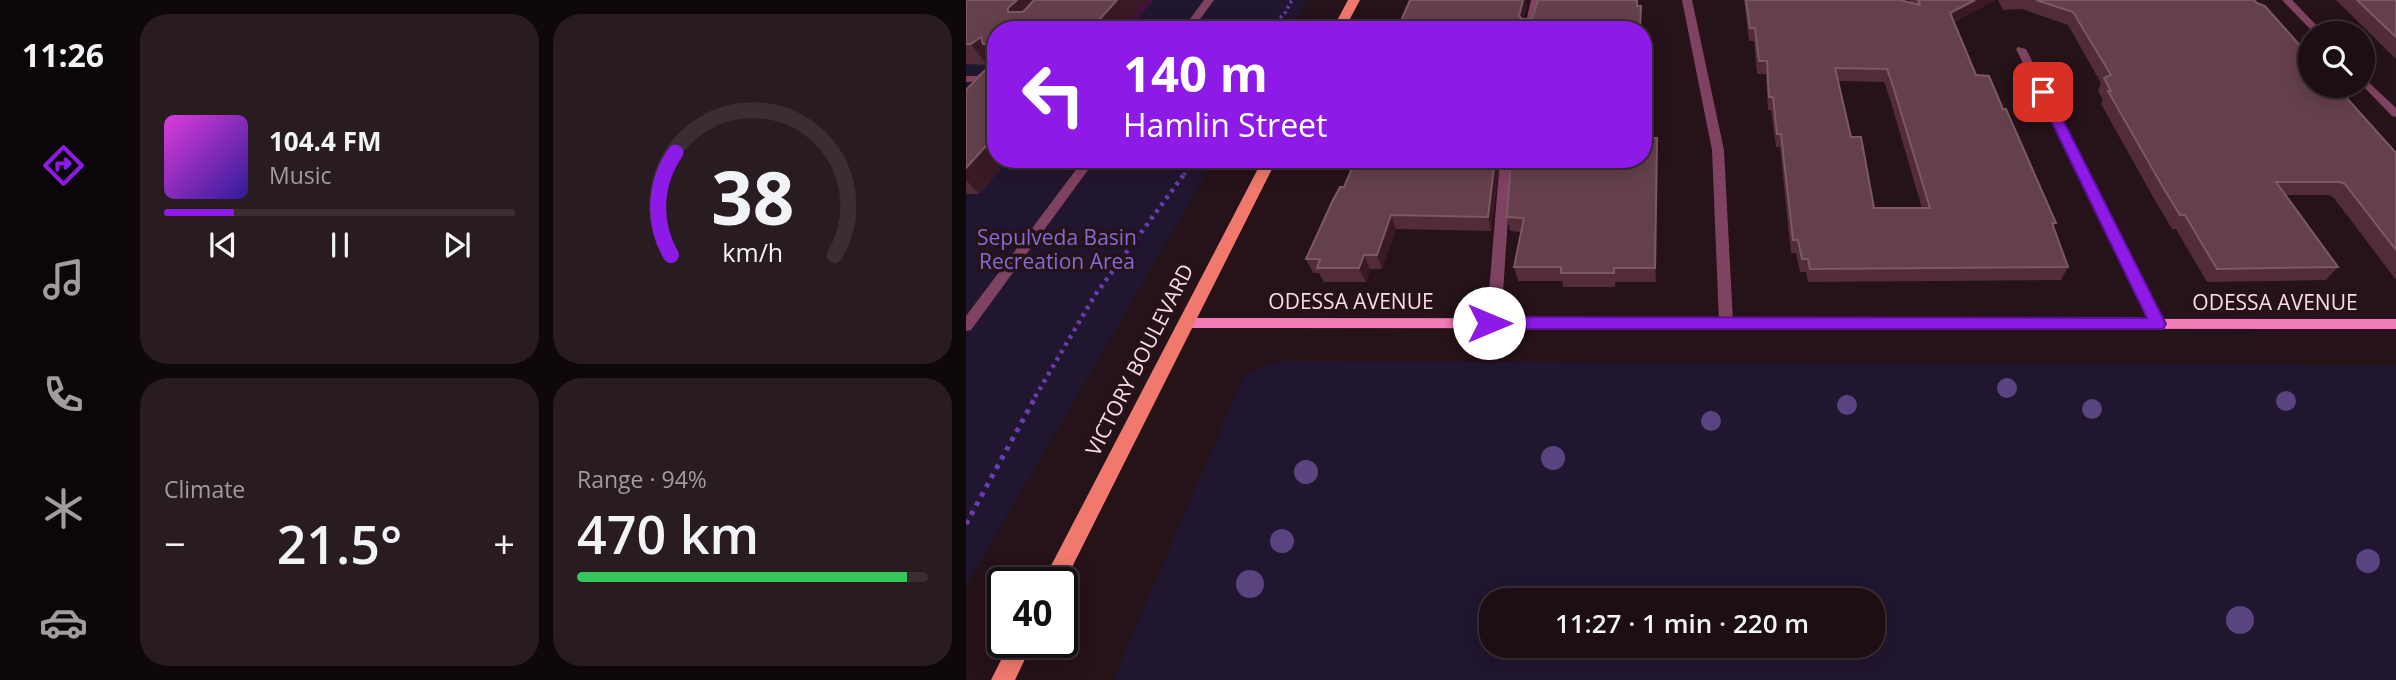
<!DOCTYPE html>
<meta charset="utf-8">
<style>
:root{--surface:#1c0e13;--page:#291c21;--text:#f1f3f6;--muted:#a09ca0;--line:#3a2e33;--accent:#8e1ae8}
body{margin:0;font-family:"Open Sans",sans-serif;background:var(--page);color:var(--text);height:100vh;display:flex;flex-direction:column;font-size:26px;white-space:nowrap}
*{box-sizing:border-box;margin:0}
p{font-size:23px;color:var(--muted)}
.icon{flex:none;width:38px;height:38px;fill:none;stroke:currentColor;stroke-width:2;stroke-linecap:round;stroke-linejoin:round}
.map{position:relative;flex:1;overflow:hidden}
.details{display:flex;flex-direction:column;gap:14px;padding:14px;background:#0f080a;width:840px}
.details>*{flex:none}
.guide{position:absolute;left:21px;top:21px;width:665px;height:147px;border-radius:28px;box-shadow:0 4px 18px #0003,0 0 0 2px var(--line);background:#8e1ae8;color:#fff;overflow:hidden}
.tools{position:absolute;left:1332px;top:21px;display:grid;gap:14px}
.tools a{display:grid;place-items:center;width:77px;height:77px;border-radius:50%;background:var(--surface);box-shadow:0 4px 18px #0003,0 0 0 2px var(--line);font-size:35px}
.speed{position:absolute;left:21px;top:567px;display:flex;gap:14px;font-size:35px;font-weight:700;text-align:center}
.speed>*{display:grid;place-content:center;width:91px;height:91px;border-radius:50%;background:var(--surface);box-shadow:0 4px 18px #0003,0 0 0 2px var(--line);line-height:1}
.speed .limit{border:4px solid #111;border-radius:10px;background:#fff;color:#111}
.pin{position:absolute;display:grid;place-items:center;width:60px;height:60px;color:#fff;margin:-30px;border-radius:14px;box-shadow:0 4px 10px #0006}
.me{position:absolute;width:77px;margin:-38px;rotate:90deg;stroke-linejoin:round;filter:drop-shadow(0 0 5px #0008)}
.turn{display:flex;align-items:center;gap:24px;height:147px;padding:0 21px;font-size:32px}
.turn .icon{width:91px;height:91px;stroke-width:2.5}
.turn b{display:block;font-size:49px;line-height:60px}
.big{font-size:52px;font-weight:600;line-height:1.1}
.details .tile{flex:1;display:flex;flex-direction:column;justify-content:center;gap:10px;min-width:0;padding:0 24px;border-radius:28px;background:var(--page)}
.details .dial{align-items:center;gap:0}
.dial svg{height:182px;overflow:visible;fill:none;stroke:var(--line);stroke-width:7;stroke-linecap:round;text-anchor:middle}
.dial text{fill:var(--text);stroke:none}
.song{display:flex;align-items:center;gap:21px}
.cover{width:84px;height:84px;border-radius:10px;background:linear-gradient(135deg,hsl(300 70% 55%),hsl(250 70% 35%))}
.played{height:7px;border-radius:4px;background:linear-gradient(90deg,var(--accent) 20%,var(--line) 20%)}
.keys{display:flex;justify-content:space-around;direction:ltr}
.heat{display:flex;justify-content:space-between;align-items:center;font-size:38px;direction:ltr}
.charge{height:10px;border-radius:5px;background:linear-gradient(90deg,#34c759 94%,var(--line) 0)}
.details .tiles{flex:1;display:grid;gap:14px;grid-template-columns:repeat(2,1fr)}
.trip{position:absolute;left:513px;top:588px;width:406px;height:70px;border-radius:28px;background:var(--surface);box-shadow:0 4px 18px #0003,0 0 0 2px var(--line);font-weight:600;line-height:70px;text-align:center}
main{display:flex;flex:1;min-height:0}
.dock{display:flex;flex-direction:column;width:126px;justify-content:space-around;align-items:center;background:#0b0608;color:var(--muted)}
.dock .icon{width:49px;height:49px}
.dock .active{color:var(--accent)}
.dock b{font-size:32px;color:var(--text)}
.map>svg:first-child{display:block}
.green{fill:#21162f;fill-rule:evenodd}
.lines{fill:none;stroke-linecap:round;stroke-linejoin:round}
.stream{stroke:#41103c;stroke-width:7}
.path-far2{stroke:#6a3cae;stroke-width:3.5;stroke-dasharray:2.5 3.5;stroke-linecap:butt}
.path-far1{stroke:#6a3cae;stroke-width:4.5;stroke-dasharray:3.5 5;stroke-linecap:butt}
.path{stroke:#6a3cae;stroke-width:5;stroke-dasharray:4.5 6;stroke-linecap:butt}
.lane{fill:#804261;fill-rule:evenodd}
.street{fill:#804261;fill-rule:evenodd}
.secondary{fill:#f27bb8;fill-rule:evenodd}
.primary{fill:#f0786c;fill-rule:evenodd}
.tree{fill:#594480}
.wall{fill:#522d39;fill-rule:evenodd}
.shaded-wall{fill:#391a24}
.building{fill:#64404c;stroke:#7c5864;stroke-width:2;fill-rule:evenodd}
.route{fill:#8e1ae8;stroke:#5c1197;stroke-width:2}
.labels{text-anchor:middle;stroke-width:7;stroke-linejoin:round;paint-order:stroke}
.park-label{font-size:21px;fill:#836dd5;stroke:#261219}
.street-label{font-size:21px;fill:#fbdae8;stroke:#261219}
</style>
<main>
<nav class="dock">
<b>11:26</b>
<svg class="icon active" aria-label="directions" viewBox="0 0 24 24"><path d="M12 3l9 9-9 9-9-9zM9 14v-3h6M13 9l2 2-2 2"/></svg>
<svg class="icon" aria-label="music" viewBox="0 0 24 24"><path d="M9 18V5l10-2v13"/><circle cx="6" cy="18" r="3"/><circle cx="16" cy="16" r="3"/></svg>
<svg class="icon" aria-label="phone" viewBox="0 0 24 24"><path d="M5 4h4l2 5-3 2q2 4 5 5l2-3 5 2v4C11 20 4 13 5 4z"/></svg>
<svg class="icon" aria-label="climate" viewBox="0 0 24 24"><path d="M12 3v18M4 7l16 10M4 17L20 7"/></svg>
<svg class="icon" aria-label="car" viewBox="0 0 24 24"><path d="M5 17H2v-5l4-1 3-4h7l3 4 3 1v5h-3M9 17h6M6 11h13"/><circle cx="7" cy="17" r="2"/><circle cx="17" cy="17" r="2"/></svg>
</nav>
<section class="details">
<div class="tiles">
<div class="tile">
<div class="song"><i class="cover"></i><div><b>104.4 FM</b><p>Music</p></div></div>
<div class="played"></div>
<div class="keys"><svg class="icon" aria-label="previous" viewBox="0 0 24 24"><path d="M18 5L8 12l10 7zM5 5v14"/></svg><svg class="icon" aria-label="pause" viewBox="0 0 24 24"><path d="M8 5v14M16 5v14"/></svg><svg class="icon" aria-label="next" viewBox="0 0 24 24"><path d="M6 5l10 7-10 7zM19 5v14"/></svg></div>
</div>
<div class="tile dial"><svg viewBox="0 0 100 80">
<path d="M14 69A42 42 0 1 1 86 69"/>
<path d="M14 69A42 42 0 0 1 16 24" stroke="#8e1ae8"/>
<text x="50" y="56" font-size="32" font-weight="700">38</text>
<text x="50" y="72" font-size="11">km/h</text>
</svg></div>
<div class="tile"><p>Climate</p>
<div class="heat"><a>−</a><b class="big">21.5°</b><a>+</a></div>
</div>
<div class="tile"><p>Range · 94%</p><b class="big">470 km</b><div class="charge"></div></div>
</div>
</section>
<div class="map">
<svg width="1430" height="680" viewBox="0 0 1430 680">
<rect width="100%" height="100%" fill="#261219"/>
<g class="green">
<polygon points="0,0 342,0 324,30 30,30 30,159 249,159 0,586"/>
<path d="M 315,361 L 1430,366 L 1430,680 L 147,680 L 278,376 L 296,366 ZM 525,600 L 906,600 L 906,646 L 525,646 Z"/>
</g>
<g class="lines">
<polyline class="stream" points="158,30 183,0"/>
<g class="path-far2">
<polyline points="301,30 319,13 326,0"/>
<polyline points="218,175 228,159"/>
</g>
<polyline class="path-far1" points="69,397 129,295 219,173"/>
<polyline class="path" points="0,524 70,396"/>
<g class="lane">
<polygon points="238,0 248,0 226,30 216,30"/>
<polygon points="565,0 575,0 568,30 558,30"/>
<polygon points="30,60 30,69 18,81 0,82 0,76 11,76"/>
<polygon points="118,159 130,159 5,330 0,331 0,316"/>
<polygon points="534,159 546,159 537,292 530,323 523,328 516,323 523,292"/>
</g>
<g class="street">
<polygon points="716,0 726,0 758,150 767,322 760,327 753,322 746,150"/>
<polygon points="1316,0 1326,0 1358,33 1348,33"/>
<polygon points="1052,47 1060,49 1199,324 1197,328 1192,329 1185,324 1050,49"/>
<polygon points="1396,76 1430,108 1430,117 1426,116 1396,85"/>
</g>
<polygon class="secondary" points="221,318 1430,319 1430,329 221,328 214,323"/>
<g class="primary">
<polygon points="382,0 394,0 378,30 366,30"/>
<polygon points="297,159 311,159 96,587 96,583 76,583"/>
<polygon points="44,642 67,642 49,680 25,680"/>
</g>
</g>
<g class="tree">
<circle cx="1041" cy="388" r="10"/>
<circle cx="1320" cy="401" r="10"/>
<circle cx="881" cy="405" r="10"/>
<circle cx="1126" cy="409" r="10"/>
<circle cx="745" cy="421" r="10"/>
<circle cx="587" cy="458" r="12"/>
<circle cx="340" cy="472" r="12"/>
<circle cx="316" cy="541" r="12"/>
<circle cx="1402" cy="561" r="12"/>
<circle cx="284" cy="584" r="14"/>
<circle cx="1274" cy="620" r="14"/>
</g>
<g class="wall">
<polygon points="0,0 30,30 30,159 43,159 13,194 0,194 0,90 29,60 28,59 21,65 0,64"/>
<path d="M 778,0 L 934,0 L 945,3 L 944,0 L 1029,0 L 988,22 L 1010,75 L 1037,109 L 1090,223 L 1087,227 L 1102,267 L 1095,280 L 842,282 L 840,272 L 834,272 L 830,253 L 825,253 L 814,147 L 810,147 L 805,110 L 802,110 L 800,74 L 791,74 L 788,41 L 783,41 ZM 872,81 L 918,82 L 923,96 L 956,208 L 908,208 L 882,128 Z"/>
<polygon points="1032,0 1288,0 1430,153 1430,280 1368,198 1363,195 1319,195 1372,267 1360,280 1241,282 1210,229 1206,229 1190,202 1135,104 1137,100 1132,91 1135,83 1102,25 1056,9 1037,10"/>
<polygon points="1370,0 1430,0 1430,59"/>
<polygon points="678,35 678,70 685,138 691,138 690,282 649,282 649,287 597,287 596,281 552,281 548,267 555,232 544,231 541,217"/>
<polygon points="534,159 525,231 430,229 416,269 404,269 400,282 358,282 353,273 347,273 340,259 378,187"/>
</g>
<g class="shaded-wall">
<polygon points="51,0 84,0 56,28 42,12 42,8"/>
<polygon points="151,0 180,0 154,30 124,30"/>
<polygon points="557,0 560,0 561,7 555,29 553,16"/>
<polygon points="1009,0 1029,0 980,26 984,13"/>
<polygon points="15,37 17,44 28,59 21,65 5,44"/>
<polygon points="30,135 30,159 43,159 13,194 0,180 0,168"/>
<polygon points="691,138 692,152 690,282 689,268"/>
<polygon points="529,159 534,159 525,231 522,217"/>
<polygon points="425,215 430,229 416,269 411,255"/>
<polygon points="398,255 404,269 400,282 393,268"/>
</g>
<g class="building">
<polygon points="0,0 51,0 42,8 42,12 57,12 68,0 151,0 124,30 30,30 30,44 17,44 15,37 5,44 0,44"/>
<polygon points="444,0 557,0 553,16 556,19 566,19 572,0 671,0 671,6 675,6 674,30 431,30"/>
<path d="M 780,0 L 934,0 L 954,5 L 952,0 L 1009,0 L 984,13 L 1010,75 L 1023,76 L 1037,109 L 1040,109 L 1090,223 L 1086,223 L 1102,267 L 844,269 L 842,259 L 836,259 L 832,240 L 827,240 L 815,134 L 811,134 L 807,97 L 803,97 L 801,61 L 793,61 L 789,28 L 784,28 ZM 869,68 L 921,69 L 926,83 L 964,208 L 908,208 L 895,137 L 885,137 Z"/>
<polygon points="1070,0 1288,0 1291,3 1299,6 1344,57 1344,86 1370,86 1430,153 1430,250 1379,184 1374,182 1310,182 1372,267 1251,269 1219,215 1214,215 1198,189 1142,91 1145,91 1138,78 1145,75 1107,12"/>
<polygon points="1391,0 1430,0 1430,37"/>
<polygon points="30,59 30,135 0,168 0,90"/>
<polygon points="677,67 678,74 683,74 684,138 691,138 689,268 648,268 648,273 595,273 595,267 548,267 558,218 541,217 545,159 677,159"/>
<polygon points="390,159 529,159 522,217 425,215 411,255 398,255 393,268 351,268 354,259 340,259 366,202 374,187 378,187"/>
</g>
<polygon class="route" points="1072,90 1083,92 1200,324 1197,329 523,329 515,323 523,317 1181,318 1071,92"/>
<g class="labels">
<g class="park-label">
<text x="91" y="245">Sepulveda Basin<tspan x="91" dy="24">Recreation Area</tspan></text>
</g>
<g class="street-label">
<text x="385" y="309">ODESSA AVENUE</text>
<text x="1309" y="310">ODESSA AVENUE</text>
<text transform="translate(174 360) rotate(-63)" y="7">VICTORY BOULEVARD</text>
</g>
</g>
</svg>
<div class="tools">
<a><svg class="icon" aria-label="search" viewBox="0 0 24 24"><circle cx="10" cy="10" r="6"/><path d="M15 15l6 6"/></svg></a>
</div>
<div class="speed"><div class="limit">40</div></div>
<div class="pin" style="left:1077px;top:92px;background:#d93025"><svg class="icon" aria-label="arrive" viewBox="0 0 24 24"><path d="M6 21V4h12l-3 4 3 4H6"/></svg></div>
<svg class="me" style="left:523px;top:323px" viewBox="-20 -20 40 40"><circle r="19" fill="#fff"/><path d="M0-13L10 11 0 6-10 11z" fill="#8e1ae8"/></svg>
<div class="trip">11:27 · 1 min · 220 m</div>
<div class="guide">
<div class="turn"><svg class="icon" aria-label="left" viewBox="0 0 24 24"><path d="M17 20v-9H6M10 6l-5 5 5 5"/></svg><div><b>140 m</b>Hamlin Street</div></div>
</div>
</div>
</main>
